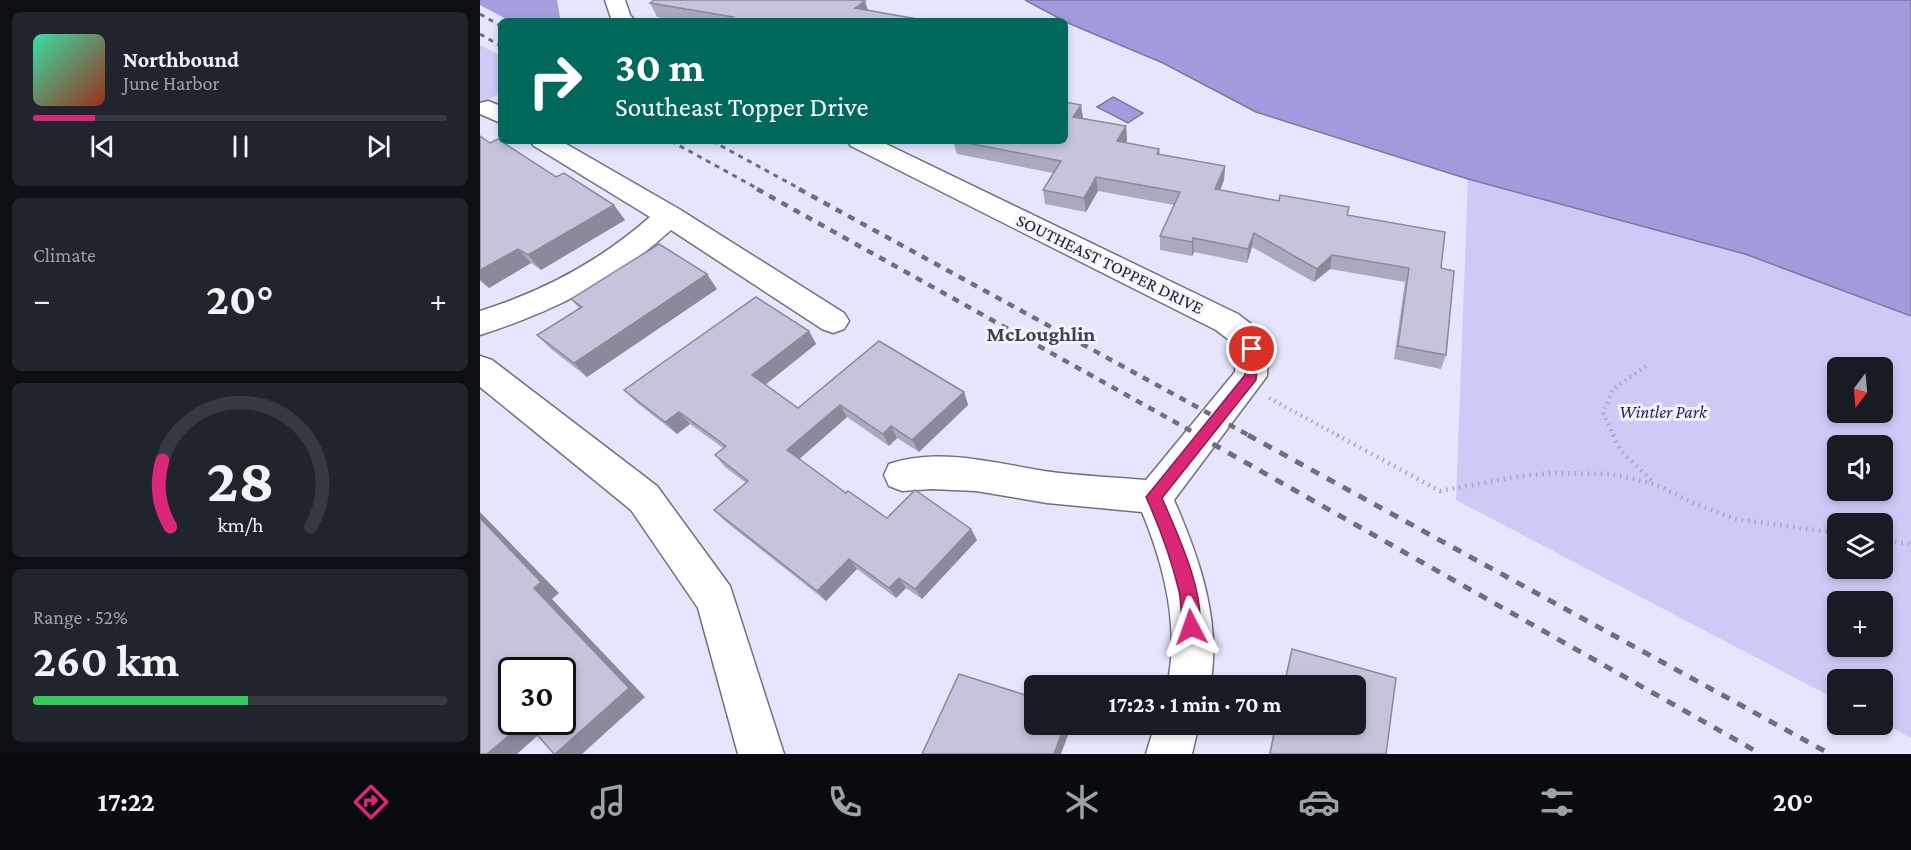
<!DOCTYPE html>
<meta charset="utf-8">
<style>
:root{--surface:#171b24;--page:#20242c;--text:#f1f3f6;--muted:#9ea1a6;--line:#363941;--accent:#db2777}
body{margin:0;font-family:"Crimson Pro",serif;background:var(--page);color:var(--text);height:100vh;display:flex;flex-direction:column;font-size:22px;white-space:nowrap}
*{box-sizing:border-box;margin:0}
p{font-size:20px;color:var(--muted)}
.icon{flex:none;width:33px;height:33px;fill:none;stroke:currentColor;stroke-width:2;stroke-linecap:round;stroke-linejoin:round}
.map{position:relative;flex:1;overflow:hidden}
.details{display:flex;flex-direction:column;gap:12px;padding:12px;background:#0d0f14;width:480px}
.details>*{flex:none}
.hud{position:absolute;left:18px;top:18px;width:570px;height:126px;border-radius:9px;box-shadow:0 3px 9px #0003;background:#00695c;color:#fff;overflow:hidden}
.needle{width:39px;rotate:196deg}
.buttons{position:absolute;left:1347px;top:357px;display:grid;gap:12px}
.buttons a{display:grid;place-items:center;width:66px;height:66px;border-radius:9px;background:var(--surface);box-shadow:0 3px 9px #0003;font-size:30px}
.speed{position:absolute;left:18px;top:657px;display:flex;gap:12px;font-size:30px;font-weight:700;text-align:center}
.speed>*{display:grid;place-content:center;width:78px;height:78px;border-radius:50%;background:var(--surface);box-shadow:0 3px 9px #0003;line-height:1}
.speed .limit{border:3px solid #111;border-radius:9px;background:#fff;color:#111}
.pin{position:absolute;display:grid;place-items:center;width:51px;height:51px;color:#fff;margin:-26px;border:3px solid #fff;border-radius:50%;box-shadow:0 2px 6px #0007}
.me{position:absolute;width:66px;margin:-33px;rotate:356deg;stroke-linejoin:round;filter:drop-shadow(0 0 4px #0008)}
.turn{display:flex;align-items:center;gap:21px;height:126px;padding:0 18px;font-size:27px}
.turn .icon{width:78px;height:78px;stroke-width:2.5}
.turn b{display:block;font-size:42px;line-height:51px}
.big{font-size:45px;font-weight:700;line-height:1.1}
.details .card{flex:1;display:flex;flex-direction:column;justify-content:center;gap:9px;min-width:0;padding:0 21px;border-radius:9px;background:var(--page)}
.details .dial{align-items:center;gap:0}
.dial svg{height:156px;overflow:visible;fill:none;stroke:var(--line);stroke-width:7;stroke-linecap:round;text-anchor:middle}
.dial text{fill:var(--text);stroke:none}
.song{display:flex;align-items:center;gap:18px}
.cover{width:72px;height:72px;border-radius:9px;background:linear-gradient(135deg,hsl(160 70% 55%),hsl(10 70% 35%))}
.played{height:6px;border-radius:3px;background:linear-gradient(90deg,var(--accent) 15%,var(--line) 15%)}
.keys{display:flex;justify-content:space-around;direction:ltr}
.heat{display:flex;justify-content:space-between;align-items:center;font-size:33px;direction:ltr}
.charge{height:9px;border-radius:4px;background:linear-gradient(90deg,#34c759 52%,var(--line) 0)}
.trip{position:absolute;left:544px;top:675px;width:342px;height:60px;border-radius:9px;background:var(--surface);box-shadow:0 3px 9px #0003;font-weight:700;line-height:60px;text-align:center}
.tabs{display:flex;height:96px;justify-content:space-around;align-items:center;background:#090b0e;color:var(--muted)}
.tabs .icon{width:42px;height:42px}
.tabs .current{color:var(--accent)}
.tabs b{font-size:27px;color:var(--text)}
main{display:flex;flex:1;min-height:0}
.map>svg:first-child{display:block}
.green{fill:#cdcaf7;fill-rule:evenodd}
.forest{fill:#a49edf}
.water{fill:#a19bdb;stroke:#7b77a6;stroke-width:1.5}
.lines{fill:none;stroke-linecap:round;stroke-linejoin:round}
.minor-casing{stroke:#706f84;stroke-width:3}
.path-far1{stroke:#a7a6ba;stroke-width:4;stroke-dasharray:1.5 4.5;stroke-linecap:butt}
.path{stroke:#a7a6ba;stroke-width:4.5;stroke-dasharray:1.5 5;stroke-linecap:butt}
.minor{fill:#fff;fill-rule:evenodd}
.rail-far2{stroke:#6f6e7e;stroke-width:3;stroke-dasharray:5 5;stroke-linecap:butt}
.rail-far1{stroke:#6f6e7e;stroke-width:4.5;stroke-dasharray:7 7;stroke-linecap:butt}
.rail{stroke:#6f6e7e;stroke-width:5;stroke-dasharray:9 9;stroke-linecap:butt}
.wall{fill:#aaa9bd}
.shaded-wall{fill:#8b899a}
.building{fill:#c6c4dc;stroke:#8b899a;stroke-width:1.5}
.route{fill:#db2777;stroke:#8e194d;stroke-width:1.5}
.labels{text-anchor:middle;stroke-width:6;stroke-linejoin:round;paint-order:stroke}
.street-label{font-size:18px;fill:#22222b;stroke:#f4f4fe}
.park-label{font-size:18px;font-style:italic;fill:#2c1863;stroke:#f4f4fe}
.quarter-label{font-size:21px;font-weight:bold;fill:#3f3e52;stroke:#f4f4fe}
</style>
<main>
<section class="details">
<div class="card">
<div class="song"><i class="cover"></i><div><b>Northbound</b><p>June Harbor</p></div></div>
<div class="played"></div>
<div class="keys"><svg class="icon" aria-label="previous" viewBox="0 0 24 24"><path d="M18 5L8 12l10 7zM5 5v14"/></svg><svg class="icon" aria-label="pause" viewBox="0 0 24 24"><path d="M8 5v14M16 5v14"/></svg><svg class="icon" aria-label="next" viewBox="0 0 24 24"><path d="M6 5l10 7-10 7zM19 5v14"/></svg></div>
</div>
<div class="card"><p>Climate</p>
<div class="heat"><a>−</a><b class="big">20°</b><a>+</a></div>
</div>
<div class="card dial"><svg viewBox="0 0 100 80">
<path d="M14 69A42 42 0 1 1 86 69"/>
<path d="M14 69A42 42 0 0 1 10 35" stroke="#db2777"/>
<text x="50" y="56" font-size="32" font-weight="700">28</text>
<text x="50" y="72" font-size="11">km/h</text>
</svg></div>
<div class="card"><p>Range · 52%</p><b class="big">260 km</b><div class="charge"></div></div>
</section>
<div class="map">
<svg width="1431" height="754" viewBox="0 0 1431 754">
<rect width="100%" height="100%" fill="#e6e5fe"/>
<g class="green">
<polygon points="0,45 21,56 21,93 0,103"/>
<path d="M 988,179 L 1265,254 L 1431,316 L 1431,738 L 1403,723 L 1402,680 L 1358,680 L 1357,700 L 976,500 ZM 1358,368 L 1402,368 L 1402,412 L 1358,412 ZM 1358,446 L 1402,446 L 1402,490 L 1358,490 ZM 1358,524 L 1402,524 L 1402,568 L 1358,568 ZM 1358,602 L 1402,602 L 1402,646 L 1358,646 Z"/>
</g>
<polygon class="forest" points="0,0 77,0 80,18 85,21 30,21 0,5"/>
<g class="water">
<polygon points="545,0 1431,0 1431,316 1265,254 988,179 776,112 683,63 588,23"/>
<polygon points="633,97 663,113 648,123 617,107"/>
</g>
<g class="lines">
<g class="minor-casing">
<g id="minor">
<polygon points="125,0 145,0 150,15 155,21 132,21"/>
<polygon points="8,101 21,106 21,123 0,114 0,103"/>
<path d="M 50,141 L 81,141 L 199,209 L 364,313 L 369,321 L 364,329 L 353,333 L 342,329 L 191,230 C 135,281 72,312 0,335 L 0,311 C 64,291 120,261 170,217 L 54,146 Z"/>
<path d="M 367,141 L 400,141 L 758,314 L 775,327 L 788,349 L 787,376 L 694,500 C 719,557 742,622 730,686 L 687,686 C 700,628 684,565 662,512 L 567,503 L 496,491 L 452,489 L 422,491 L 409,486 L 404,475 L 409,464 C 458,447 515,463 564,471 C 598,476 632,477 666,480 L 755,372 L 756,349 L 753,343 L 736,330 L 371,146 Z"/>
<polygon points="0,356 12,360 177,486 250,586 304,754 258,754 218,608 151,510 0,387"/>
<polygon points="675,724 719,724 712,754 666,754"/>
</g>
</g>
<g class="path-far1">
<polyline points="789,398 859,436"/>
<polyline points="1134,436 1123,413 1133,389 1169,364"/>
</g>
<g class="path">
<polyline points="857,435 960,491 1040,476 1071,473 1131,474 1175,484 1213,503 1255,519 1358,533"/>
<polyline points="1133,435 1140,450 1174,483"/>
<polyline points="1402,540 1431,544"/>
</g>
<use href="#minor" class="minor"/>
<g class="rail-far2">
<polyline points="0,14 21,26"/>
<polyline points="0,34 21,46"/>
<polyline points="191,141 280,190"/>
<polyline points="232,141 322,190"/>
</g>
<g class="rail-far1">
<polyline points="277,189 720,436"/>
<polyline points="319,189 770,436"/>
</g>
<g class="rail">
<polyline points="717,435 1281,754"/>
<polyline points="768,435 1350,754"/>
</g>
</g>
<g class="wall">
<polygon points="385,1 388,11 443,20 444,21 203,21 177,17 170,3"/>
<polygon points="601,105 603,118 646,126 647,140 646,143 679,149 680,154 745,166 744,180 740,190 868,215 961,268 966,355 961,369 914,359 925,282 850,269 834,282 772,247 767,263 714,252 712,256 680,250 680,236 694,205 618,191 606,212 565,204 563,190 573,173 477,154 473,141 585,141"/>
<polygon points="0,136 10,143 76,177 145,220 61,270 51,263 9,288 0,281"/>
<polygon points="237,289 107,377 71,349 57,335 99,308 91,299"/>
<polygon points="329,331 336,344 285,385 318,408 484,392 488,405 439,452 417,438 409,446 367,417 319,459 366,493 407,518 491,529 497,540 442,599 426,588 416,598 377,569 346,601 245,521 234,510 266,483 245,467 235,455 243,448 210,424 197,434 156,402 144,390"/>
<polygon points="812,649 916,678 906,754 789,754 795,724 876,724 876,686 803,686"/>
</g>
<g class="shaded-wall">
<polygon points="385,1 389,15 375,8"/>
<polygon points="601,105 603,119 593,117"/>
<polygon points="646,126 647,140 639,155 637,141"/>
<polygon points="745,166 744,180 735,204 735,189"/>
<polygon points="616,177 618,191 606,212 604,198"/>
<polygon points="134,205 145,220 61,270 48,255"/>
<polygon points="774,233 772,247 767,263 768,249"/>
<polygon points="713,238 714,252 712,256 712,242"/>
<polygon points="38,249 51,263 9,288 0,279 0,270"/>
<polygon points="852,255 850,269 834,282 837,269"/>
<polygon points="227,274 237,289 107,377 94,363"/>
<polygon points="329,331 336,344 281,388 272,375"/>
<polygon points="484,392 488,405 439,452 432,440"/>
<polygon points="360,405 367,417 316,462 307,450"/>
<polygon points="199,412 210,424 197,434 185,422"/>
<polygon points="411,426 417,438 409,446 403,434"/>
<polygon points="0,512 79,593 72,599 165,697 102,754 75,754 54,588 0,518"/>
<polygon points="491,529 497,540 442,599 435,589"/>
<polygon points="369,559 377,569 346,601 337,591"/>
<polygon points="419,578 426,588 416,598 409,588"/>
<polygon points="45,722 65,729 37,754 7,754"/>
<polygon points="585,724 592,724 581,754 574,754"/>
</g>
<g class="building">
<polygon points="174,0 380,0 385,1 375,8 443,20 442,21 248,21 253,17 170,3"/>
<polygon points="585,102 601,105 593,117 646,126 637,141 679,149 677,154 745,166 735,189 799,201 800,195 869,207 867,215 965,232 961,268 974,271 966,355 918,346 929,268 852,255 837,269 774,233 768,249 713,238 712,242 680,236 700,192 616,177 604,198 563,190 581,161 477,141 585,141"/>
<polygon points="0,136 10,143 18,139 76,177 84,173 134,205 48,255 38,249 0,270"/>
<polygon points="179,244 227,274 94,363 57,335 102,307 91,299"/>
<polygon points="276,297 329,331 272,375 318,408 399,341 484,392 432,440 411,426 403,434 360,405 307,450 366,493 368,491 407,518 435,490 491,529 435,589 419,578 409,588 369,559 337,591 234,510 268,481 235,455 246,446 199,412 185,422 144,390"/>
<polygon points="0,518 61,582 54,588 149,688 75,754 74,754 46,722 82,722 82,670 32,670 32,722 45,722 7,754 0,754"/>
<polygon points="812,649 916,678 906,754 790,754 796,724 876,724 876,686 804,686"/>
<polygon points="479,674 555,698 555,724 585,724 574,754 442,754"/>
</g>
<path class="route" d="M 772,344 L 779,349 L 776,380 L 682,498 C 695,528 730,602 717,633 L 711,635 L 705,633 C 700,620 702,604 699,591 C 691,558 680,528 666,497 L 765,375 L 766,349 Z"/>
<g class="labels">
<g class="street-label">
<text transform="translate(630 264) rotate(26)" y="6">SOUTHEAST TOPPER DRIVE</text>
</g>
<g class="park-label">
<text x="1183" y="418">Wintler Park</text>
</g>
<g class="quarter-label">
<text x="561" y="341">McLoughlin</text>
</g>
</g>
</svg>
<div class="buttons">
<a><svg class="needle" viewBox="-14 -14 28 28"><path d="M0-13l5 13h-10z" fill="#e53935"/><path d="M0 13l5-13h-10z" fill="#9ea1a6"/></svg></a>
<a><svg class="icon" aria-label="sound" viewBox="0 0 24 24"><path d="M4 9h4l5-4v14l-5-4H4zM17 9q2 3 0 6"/></svg></a>
<a><svg class="icon" aria-label="layers" viewBox="0 0 24 24"><path d="M12 4l9 5-9 5-9-5zM3 14l9 5 9-5"/></svg></a>
<a>+</a>
<a>−</a>
</div>
<div class="speed"><div class="limit">30</div></div>
<div class="pin" style="left:772px;top:349px;background:#d93025"><svg class="icon" aria-label="arrive" viewBox="0 0 24 24"><path d="M6 21V4h12l-3 4 3 4H6"/></svg></div>
<svg class="me" style="left:711px;top:627px" viewBox="-20 -20 40 40"><path d="M0-17L14 15 0 8-14 15z" fill="#db2777" stroke="#fff" stroke-width="4"/></svg>
<div class="trip">17:23 · 1 min · 70 m</div>
<div class="hud">
<div class="turn"><svg class="icon" aria-label="right" viewBox="0 0 24 24"><path d="M7 20v-9h11M14 6l5 5-5 5"/></svg><div><b>30 m</b>Southeast Topper Drive</div></div>
</div>
</div>
</main>
<nav class="tabs">
<b>17:22</b>
<svg class="icon current" aria-label="directions" viewBox="0 0 24 24"><path d="M12 3l9 9-9 9-9-9zM9 14v-3h6M13 9l2 2-2 2"/></svg>
<svg class="icon" aria-label="music" viewBox="0 0 24 24"><path d="M9 18V5l10-2v13"/><circle cx="6" cy="18" r="3"/><circle cx="16" cy="16" r="3"/></svg>
<svg class="icon" aria-label="phone" viewBox="0 0 24 24"><path d="M5 4h4l2 5-3 2q2 4 5 5l2-3 5 2v4C11 20 4 13 5 4z"/></svg>
<svg class="icon" aria-label="climate" viewBox="0 0 24 24"><path d="M12 3v18M4 7l16 10M4 17L20 7"/></svg>
<svg class="icon" aria-label="car" viewBox="0 0 24 24"><path d="M5 17H2v-5l4-1 3-4h7l3 4 3 1v5h-3M9 17h6M6 11h13"/><circle cx="7" cy="17" r="2"/><circle cx="17" cy="17" r="2"/></svg>
<svg class="icon" aria-label="filters" viewBox="0 0 24 24"><path d="M4 7h16M4 17h16"/><circle cx="9" cy="7" r="2"/><circle cx="15" cy="17" r="2"/></svg>
<b>20°</b>
</nav>
